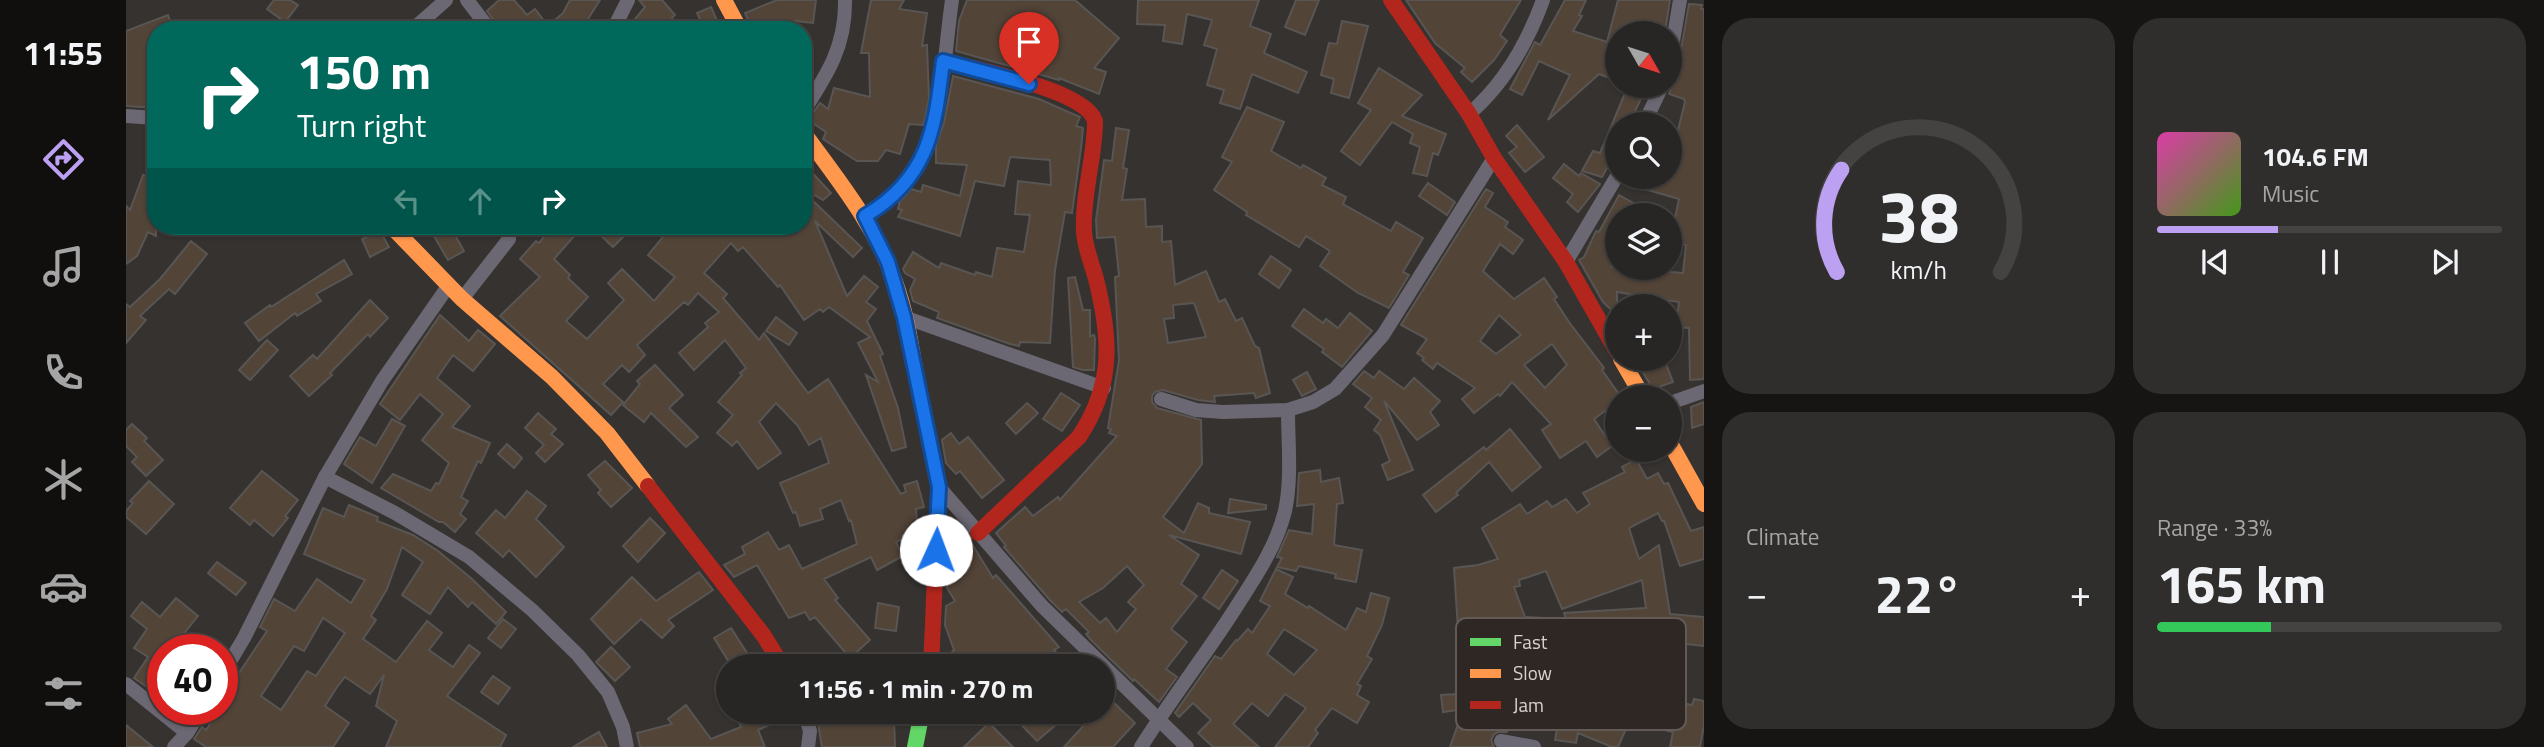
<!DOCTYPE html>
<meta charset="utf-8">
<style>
:root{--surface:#282624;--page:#302e2c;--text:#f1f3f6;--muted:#a5a5a6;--line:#444341;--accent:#bca0f2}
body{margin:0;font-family:"Titillium Web",sans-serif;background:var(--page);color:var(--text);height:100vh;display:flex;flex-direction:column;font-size:26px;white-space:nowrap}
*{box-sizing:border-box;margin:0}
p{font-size:23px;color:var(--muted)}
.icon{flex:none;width:38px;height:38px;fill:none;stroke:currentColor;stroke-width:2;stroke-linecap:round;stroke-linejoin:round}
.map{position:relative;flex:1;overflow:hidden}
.panel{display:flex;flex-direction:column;gap:18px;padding:18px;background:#161514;width:840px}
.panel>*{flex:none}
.guide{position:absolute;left:21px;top:21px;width:665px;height:214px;border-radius:28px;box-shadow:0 2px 5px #0004,0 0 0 2px var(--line);background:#00695c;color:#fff;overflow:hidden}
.needle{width:46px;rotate:129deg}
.buttons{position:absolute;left:1479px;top:21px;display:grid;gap:14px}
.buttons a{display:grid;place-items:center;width:77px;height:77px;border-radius:50%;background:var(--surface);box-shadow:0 2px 5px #0004,0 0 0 2px var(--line);font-size:35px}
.speed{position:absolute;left:21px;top:634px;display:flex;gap:14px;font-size:35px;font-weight:700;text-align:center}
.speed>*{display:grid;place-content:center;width:91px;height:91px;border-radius:50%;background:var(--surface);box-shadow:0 2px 5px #0004,0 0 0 2px var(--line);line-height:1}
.speed .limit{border:10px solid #d22;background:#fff;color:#111}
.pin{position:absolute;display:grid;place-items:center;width:60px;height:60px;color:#fff;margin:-72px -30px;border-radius:50% 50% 50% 0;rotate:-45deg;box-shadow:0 0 7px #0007}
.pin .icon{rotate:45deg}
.me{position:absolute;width:77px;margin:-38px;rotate:2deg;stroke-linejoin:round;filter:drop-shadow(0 0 5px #0008)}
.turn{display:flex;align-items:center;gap:24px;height:147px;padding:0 35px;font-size:32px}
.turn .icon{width:91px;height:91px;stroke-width:2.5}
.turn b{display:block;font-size:49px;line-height:60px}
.lanes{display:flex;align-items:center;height:66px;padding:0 35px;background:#0003;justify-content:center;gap:35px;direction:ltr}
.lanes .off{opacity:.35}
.big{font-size:52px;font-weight:700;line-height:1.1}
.panel .tile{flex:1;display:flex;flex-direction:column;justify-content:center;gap:10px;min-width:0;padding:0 24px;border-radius:28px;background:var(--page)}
.panel .dial{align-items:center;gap:0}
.dial svg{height:182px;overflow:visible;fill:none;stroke:var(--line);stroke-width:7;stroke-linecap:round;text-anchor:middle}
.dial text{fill:var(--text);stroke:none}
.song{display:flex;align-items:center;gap:21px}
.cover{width:84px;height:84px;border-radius:10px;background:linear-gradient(135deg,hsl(320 70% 55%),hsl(100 70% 35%))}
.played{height:7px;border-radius:4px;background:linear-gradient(90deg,var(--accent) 35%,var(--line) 35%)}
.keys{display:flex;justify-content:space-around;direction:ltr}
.heat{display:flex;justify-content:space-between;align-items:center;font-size:38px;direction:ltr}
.charge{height:10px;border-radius:5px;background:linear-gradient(90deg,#34c759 33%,var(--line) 0)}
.panel .tiles{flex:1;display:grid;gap:18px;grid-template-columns:repeat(2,1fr)}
.trip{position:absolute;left:590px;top:654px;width:399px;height:70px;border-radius:35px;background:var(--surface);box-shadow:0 2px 5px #0004,0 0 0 2px var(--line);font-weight:700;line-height:70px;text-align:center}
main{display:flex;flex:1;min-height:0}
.menu{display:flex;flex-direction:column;width:126px;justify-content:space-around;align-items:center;background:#100f0e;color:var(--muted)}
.menu .icon{width:49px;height:49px}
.menu .on{color:var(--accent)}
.menu b{font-size:32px;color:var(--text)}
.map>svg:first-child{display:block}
.building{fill:#534438;stroke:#585553;stroke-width:2;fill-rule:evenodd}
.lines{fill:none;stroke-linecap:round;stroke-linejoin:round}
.street{stroke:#6b6873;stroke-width:14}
.fast{stroke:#63d668;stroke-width:16}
.slow{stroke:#ff974d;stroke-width:16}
.jam{stroke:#b3261e;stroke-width:16}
.route-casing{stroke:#114b97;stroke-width:18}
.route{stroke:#1a73e8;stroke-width:12}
.key{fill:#2e2723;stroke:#615a57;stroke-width:2}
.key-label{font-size:19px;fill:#d7d2cf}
</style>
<main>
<nav class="menu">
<b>11:55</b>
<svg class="icon on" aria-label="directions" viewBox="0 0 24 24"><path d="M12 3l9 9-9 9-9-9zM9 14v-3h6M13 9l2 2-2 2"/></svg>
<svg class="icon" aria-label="music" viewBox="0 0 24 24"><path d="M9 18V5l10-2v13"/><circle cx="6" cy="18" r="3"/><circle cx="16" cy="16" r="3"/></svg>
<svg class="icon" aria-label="phone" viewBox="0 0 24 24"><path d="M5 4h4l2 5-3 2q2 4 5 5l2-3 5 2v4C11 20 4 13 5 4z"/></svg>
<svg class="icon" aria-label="climate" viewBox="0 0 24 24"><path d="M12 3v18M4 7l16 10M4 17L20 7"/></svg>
<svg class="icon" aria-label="car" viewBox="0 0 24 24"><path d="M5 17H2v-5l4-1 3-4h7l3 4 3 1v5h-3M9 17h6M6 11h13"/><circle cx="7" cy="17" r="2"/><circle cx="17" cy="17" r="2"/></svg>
<svg class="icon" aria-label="filters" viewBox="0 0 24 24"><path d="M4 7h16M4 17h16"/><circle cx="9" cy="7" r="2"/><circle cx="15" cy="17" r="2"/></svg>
</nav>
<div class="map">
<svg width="1578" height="747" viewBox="0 0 1578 747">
<rect width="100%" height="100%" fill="#353230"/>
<g class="building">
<polygon points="148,0 164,0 172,5 159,22 141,9"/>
<polygon points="373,0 388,0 401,15 409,9 422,26 437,13 444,0 474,0 455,30 374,30 361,11"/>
<polygon points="513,0 536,0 549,15 546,18 553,30 500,30 519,7"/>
<polygon points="651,0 690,0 687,23 669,21 673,30 626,30 619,13"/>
<polygon points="745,0 778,0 773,9 801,13 796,46 801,45 803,99 799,119 797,125 783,124 774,154 760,150 752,161 731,161 697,139 700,132 682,120 694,103 702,109 708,88 744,97 743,53 735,53"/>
<polygon points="841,0 949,0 993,38 968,68 980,72 973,94 933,78 933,80 830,51 833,21"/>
<polygon points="1012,0 1133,0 1124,26 1145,34 1138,53 1181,72 1172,93 1126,74 1114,109 1094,103 1098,90 1081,85 1091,49 1078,45 1086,20 1061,14 1056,44 1037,41 1039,25 1011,24"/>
<polygon points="1170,0 1193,0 1179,35 1159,27"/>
<polygon points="1280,0 1395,0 1374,35 1381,41 1368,60 1346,82 1335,72 1339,68 1309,43"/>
<polygon points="1439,0 1460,0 1453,15 1456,16 1447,31 1481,42 1492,0 1544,0 1539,32 1529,28 1527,33 1491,33 1491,48 1481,77 1473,74 1422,120 1444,75 1413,61 1396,95 1384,89 1409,42 1414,45"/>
<polygon points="1563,4 1576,5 1575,9 1578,9 1578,379 1564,380 1563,328 1550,327 1553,302 1491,292 1491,315 1477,302 1453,260 1458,257 1470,231 1473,232 1493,195 1529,215 1491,215 1491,255 1485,267 1533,275 1534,271 1557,273 1560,245 1544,242 1553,199 1498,183 1501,177 1532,177 1544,180 1544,162 1559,102 1558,99 1543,94 1546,86 1544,71 1553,61"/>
<polygon points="585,7 595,30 579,30 571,13"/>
<polygon points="42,15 47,30 30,30 30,108 0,106 0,31"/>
<polygon points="1216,21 1242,26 1223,98 1205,93 1208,79 1195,75 1203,43 1211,44"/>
<polygon points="1253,68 1296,95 1276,116 1320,134 1312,155 1307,153 1301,176 1287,173 1294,147 1284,143 1287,134 1266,122 1234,165 1215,151 1245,110 1232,103"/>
<polygon points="827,76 913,99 954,117 950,126 957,128 955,148 946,213 939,212 929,270 924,343 894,342 893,346 884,344 811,318 813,312 787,301 784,290 789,279 779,273 777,269 787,252 813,268 815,263 849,275 850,272 866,277 871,248 898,252 904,215 889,214 892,181 925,185 924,160 884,157 878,186 849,181 834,236 772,217 776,210 772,209 774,201 785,189 795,192 797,185 834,196 841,165 810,163 810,145 818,123"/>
<polygon points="1502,86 1521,86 1503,124 1491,124 1491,150 1476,177 1456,171 1467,151 1474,153"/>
<polygon points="1121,107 1158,122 1145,151 1175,168 1177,165 1200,178 1196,185 1220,197 1217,204 1265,231 1270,222 1297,238 1277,272 1283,275 1263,308 1232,293 1194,266 1204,251 1180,236 1173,247 1120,215 1121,212 1088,190 1106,162 1096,157"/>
<polygon points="1391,125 1418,157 1399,172 1383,153 1391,147 1380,136"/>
<path d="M 990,128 L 1003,130 L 997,168 L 1001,169 L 996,200 L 1019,199 L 1020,227 L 1036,226 L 1036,242 L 1045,241 L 1049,285 L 1080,271 L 1093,302 L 1099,299 L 1110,321 L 1116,318 L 1129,346 L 1133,348 L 1144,393 L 1130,398 L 1128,393 L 1088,396 L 1089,402 L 1072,400 L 1037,390 L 1029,392 L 1026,396 L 1026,402 L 1031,408 L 1075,420 L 1076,464 L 1037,517 L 1058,533 L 1072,503 L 1083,508 L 1083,513 L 1124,522 L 1115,554 L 1043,535 L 1073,555 L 1055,584 L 1071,596 L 1045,629 L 1061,642 L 1040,669 L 1051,677 L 1033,702 L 1008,679 L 1007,681 L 965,640 L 960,634 L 963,632 L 940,609 L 936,612 L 923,599 L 878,547 L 880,546 L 870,533 L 899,507 L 907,516 L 932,497 L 934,500 L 991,436 L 983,433 L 985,429 L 982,428 L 993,360 L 989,277 L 993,276 L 989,237 L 971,238 L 970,220 L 978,160 L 986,161 ZM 1068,303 L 1080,337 L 1042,343 L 1038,319 L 1048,318 L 1047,305 ZM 1001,566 L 1018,585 L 1002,602 L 1010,609 L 991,632 L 980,618 L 974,623 L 953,602 L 977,588 Z"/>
<polygon points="677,163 705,193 697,200 685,193 682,196 736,248 727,257 689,221 721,296 738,276 752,287 740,302 750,309 741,321 757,354 754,356 772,408 780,447 766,451 740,375 752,382 732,343 744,337 703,307 697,312 694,309 678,320 654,285 652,287 617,247 612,251 605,243 578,273 601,294 597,298 633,340 638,333 682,393 702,379 775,494 780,492 778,485 791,481 798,507 790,509 792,534 776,536 777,539 770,542 777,556 751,570 745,557 698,579 712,598 709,600 744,640 724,658 689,617 684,620 679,612 663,618 631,565 608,577 598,565 619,554 616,547 642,532 653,550 663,545 676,569 731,544 725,520 723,521 715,500 694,509 697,519 674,526 670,512 667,513 654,483 703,463 695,438 683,445 672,426 650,403 633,422 655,453 632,469 611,441 606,446 591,433 607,415 592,402 616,375 614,373 620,368 599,340 568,370 553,353 582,327 579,323 593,312 572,293 562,305 558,302 511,345 519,355 503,372 496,365 477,384 497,402 485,415 374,316 414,277 394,259 410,241 413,243 427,226 457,226 428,259 444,275 442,278 462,297 440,321 461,339 498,300 482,283 496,269 528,301 549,277 522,255 546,226 677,226"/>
<polygon points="1438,164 1453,176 1455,173 1474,184 1452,212 1441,202 1447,194 1427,178"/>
<polygon points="17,175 30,179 30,236 22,232 11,256 0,264 0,206 4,210"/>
<polygon points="1302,183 1329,202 1321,215 1293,196"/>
<path d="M 1360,189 L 1367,193 L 1359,207 L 1382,222 L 1379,227 L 1397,240 L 1387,254 L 1374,244 L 1357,271 L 1388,299 L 1418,278 L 1431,297 L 1428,299 L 1443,322 L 1478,368 L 1476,370 L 1495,397 L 1491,397 L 1491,402 L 1468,419 L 1486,446 L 1471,457 L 1460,441 L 1434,458 L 1416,430 L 1425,424 L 1386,382 L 1374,396 L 1372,394 L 1348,413 L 1336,399 L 1349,388 L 1311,363 L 1307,369 L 1296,360 L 1298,358 L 1291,353 L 1301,339 L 1275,325 ZM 1373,315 L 1395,335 L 1370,354 L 1354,341 ZM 1426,344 L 1441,365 L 1419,388 L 1398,365 Z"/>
<polygon points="319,226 324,226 338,251 322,260 306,233"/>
<polygon points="465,226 508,226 487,247"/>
<polygon points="254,231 263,247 244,257 236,239"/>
<polygon points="65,241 81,254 49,294 43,289 14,316 20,320 0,343 0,304 4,307 34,279"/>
<polygon points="1145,256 1165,270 1153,288 1133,274"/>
<polygon points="218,260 226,274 190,294 195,301 171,316 169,313 133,341 119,323 144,305 145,307"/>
<polygon points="949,277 957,310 964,310 964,336 968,335 969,339 968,370 957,370 947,367 942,278"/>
<polygon points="244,300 262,318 244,337 242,334 204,373 206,375 183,396 164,376 187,355 191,359"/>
<polygon points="1178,309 1197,323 1200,319 1212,328 1224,313 1246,331 1216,367 1196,352 1198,349 1166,326"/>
<polygon points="314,315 343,341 352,330 369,344 347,371 327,355 311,378 344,406 326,427 364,443 355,463 352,461 335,497 342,501 334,514 340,519 329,532 317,522 313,522 255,488 267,474 305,491 310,483 313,484 323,463 296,440 317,414 294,394 274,420 254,404"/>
<polygon points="650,317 671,333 663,345 640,331"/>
<polygon points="141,340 152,350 124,380 113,370"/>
<polygon points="1516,359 1538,359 1547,382 1527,389 1510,361"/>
<polygon points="529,365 557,395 543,408 572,437 560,447 525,413 518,422 497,405 514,384 511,381"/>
<polygon points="1238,371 1248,378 1253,371 1278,389 1288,378 1314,401 1304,412 1313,425 1291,440 1258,401 1287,470 1262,480 1256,465 1264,461 1254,435 1248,430 1255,420 1239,407 1246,398 1227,384"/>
<polygon points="1181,372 1190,389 1176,396 1167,380"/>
<polygon points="935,393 954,405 936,431 917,419"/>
<polygon points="1578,402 1578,424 1566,428 1565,407"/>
<polygon points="901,403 912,413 890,434 880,423"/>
<polygon points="412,413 430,429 425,434 437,444 419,462 410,453 418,445 399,428"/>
<polygon points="266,419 279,426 246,483 218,464 234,437 250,446"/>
<polygon points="6,424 21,438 18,441 37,460 20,476 6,462 11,457 0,446 0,430"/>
<polygon points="1384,429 1415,467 1386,491 1363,462 1330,493 1332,495 1310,512 1297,495 1358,447 1360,450"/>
<polygon points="825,433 833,444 842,437 878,480 856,498 834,471 830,474 820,463 816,440"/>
<polygon points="381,444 396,458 388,468 372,454"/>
<path d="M 1510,459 L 1521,479 L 1532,473 L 1538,484 L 1542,483 L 1565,531 L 1578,527 L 1578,559 L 1554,566 L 1538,521 L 1536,521 L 1532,513 L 1503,528 L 1513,559 L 1533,545 L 1544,614 L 1578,617 L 1578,646 L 1534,641 L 1526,681 L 1512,678 L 1506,709 L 1491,706 L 1493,695 L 1469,690 L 1445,690 L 1446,671 L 1333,672 L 1332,659 L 1337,659 L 1334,629 L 1332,629 L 1328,568 L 1352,565 L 1372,559 L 1356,528 L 1394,504 L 1401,514 L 1421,501 L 1426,507 L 1440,499 L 1451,513 L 1464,504 L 1457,493 L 1499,472 L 1496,467 ZM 1420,571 L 1436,609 L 1516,580 L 1520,608 L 1438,613 L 1440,619 L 1399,617 L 1388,587 L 1394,586 L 1393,580 Z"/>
<polygon points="479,461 506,488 485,507 472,493 475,490 462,475"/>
<polygon points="1194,470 1195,482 1213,478 1217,503 1211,504 1208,545 1236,550 1230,582 1209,578 1210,574 1173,566 1170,571 1151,567 1156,558 1151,557 1163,530 1186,534 1188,504 1171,506 1173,473"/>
<polygon points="136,471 172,500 159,516 162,518 147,536 128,520 124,525 104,508"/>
<polygon points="23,481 48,504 20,534 0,517 0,511 7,503 4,501"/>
<polygon points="401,491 420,506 410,519 438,547 410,577 383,550 377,557 350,533 370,510 379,518"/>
<polygon points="1104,499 1140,505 1140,509 1102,513"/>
<path d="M 223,505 L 252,517 L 251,521 L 287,535 L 312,551 L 345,578 L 380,612 L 370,624 L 346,602 L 342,607 L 322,587 L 304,614 L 276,595 L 297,562 L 276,547 L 261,589 L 245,616 L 250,620 L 237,639 L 270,662 L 301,621 L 316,633 L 303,650 L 327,667 L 343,645 L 354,653 L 321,696 L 380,735 L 374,747 L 260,747 L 271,721 L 250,706 L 258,675 L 244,694 L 219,677 L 211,687 L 199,706 L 223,723 L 207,747 L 80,747 L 68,739 L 76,727 L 80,730 L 94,709 L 96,709 L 96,701 L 101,690 L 97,688 L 106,677 L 109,679 L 141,631 L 134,627 L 148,599 L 169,611 L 191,579 L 225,603 L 239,580 L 178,554 L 197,508 L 218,517 ZM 197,618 L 219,633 L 190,676 L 181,671 L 155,710 L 135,696 L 168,646 L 178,651 Z"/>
<polygon points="524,518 539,533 512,562 497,546"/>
<polygon points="838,531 867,578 870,575 933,647 928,650 943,667 834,667 823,655 828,650 819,625 820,606 829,601 821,588 821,573 827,569 822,558 823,537"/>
<polygon points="91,562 120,583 110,595 82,573"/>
<path d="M 1150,569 L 1167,577 L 1159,594 L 1182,608 L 1183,606 L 1220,630 L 1231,608 L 1240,612 L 1245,593 L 1263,598 L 1256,625 L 1241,656 L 1246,659 L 1231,684 L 1235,686 L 1231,695 L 1243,702 L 1231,723 L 1206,708 L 1189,730 L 1192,733 L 1182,747 L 1149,747 L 1180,708 L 1159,694 L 1142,716 L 1126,703 L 1107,724 L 1133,747 L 1087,747 L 1072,733 L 1085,720 L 1067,703 L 1053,717 L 1049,713 L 1089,656 L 1095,659 L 1110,640 L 1111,641 L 1122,629 L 1126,633 L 1144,606 L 1134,601 ZM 1158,629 L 1191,650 L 1168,675 L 1141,654 Z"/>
<polygon points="1096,570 1112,581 1093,609 1077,598"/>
<polygon points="573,572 587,590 542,620 548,626 536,638 515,619 488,644 465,619 506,577 530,601"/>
<polygon points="50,598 72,616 52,641 63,649 37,649 37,698 8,678 22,657 8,648 21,629 5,616 16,602 34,617"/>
<polygon points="752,603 773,607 770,631 749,628"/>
<polygon points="377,619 390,629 375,648 362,638"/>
<polygon points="605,628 630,667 606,667 588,638"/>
<polygon points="485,647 504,667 489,681 470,662"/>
<polygon points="367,676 384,688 372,704 355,692"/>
<polygon points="1373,690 1428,696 1426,715 1384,710 1381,732 1372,732 1368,734 1365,740 1368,747 1324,747 1337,710 1369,720"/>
<polygon points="1331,694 1332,710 1317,712 1315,695"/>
<polygon points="1568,699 1578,701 1578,725 1574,747 1544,747 1547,732 1534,729 1540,700 1566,705"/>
<polygon points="987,702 1009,723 987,747 938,747 970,712 977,712"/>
<polygon points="560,705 585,739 615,727 608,712 669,712 669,714 632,730 639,747 514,747 511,733 546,724 542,719"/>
<polygon points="690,712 742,712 743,720 768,719 769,747 696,747"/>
<polygon points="883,712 945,712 911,741"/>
<polygon points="1434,712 1476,719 1500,729 1492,747 1486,747 1452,733 1450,743 1429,740"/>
<polygon points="863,723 887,747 838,747"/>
<polygon points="0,725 27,747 0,747"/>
<polygon points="473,732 481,747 447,747"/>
</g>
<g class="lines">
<g class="street">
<polyline points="341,0 364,30"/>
<polyline points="286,30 320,0"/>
<polyline points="487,30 502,0"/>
<polyline points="1544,59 1554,0"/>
<path d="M 677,112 C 701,75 720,46 719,0"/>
<path d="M 1343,114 C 1379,83 1401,44 1417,0"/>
<polyline points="0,116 30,118"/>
<polyline points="1518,124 1536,86"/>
<path d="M 739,216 C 820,168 814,83 826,0"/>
<polyline points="1440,262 1491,176"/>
<polyline points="336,299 383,239 382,226"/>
<polyline points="778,317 978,388"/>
<polyline points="1035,399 1070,410 1097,412 1162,410 1187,402 1209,389 1257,335 1368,158"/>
<polyline points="1544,403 1578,391"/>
<polyline points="199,477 269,513 343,557 406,610 452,655 482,692 497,727 501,747"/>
<polyline points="813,487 916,606 1061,747"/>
<polyline points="96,675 118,638 199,477 256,381 323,285"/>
<polyline points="0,684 61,733"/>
<polyline points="678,712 684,731 682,747"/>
<polyline points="1375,741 1408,747"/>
<polyline points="48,747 61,733 76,709"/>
<path d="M 1015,747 C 1046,697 1083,651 1114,601 C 1132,573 1151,544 1159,511 C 1166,478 1162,443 1162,410"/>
</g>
<polyline class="fast" points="789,747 796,712"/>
<g class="slow">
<polyline points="598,0 614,30"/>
<path d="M 677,132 C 712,180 749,225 769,282 C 783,319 787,363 795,402"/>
<polyline points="265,226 336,299 426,377 481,433 522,486"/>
<polyline points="1495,359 1517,397"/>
<polyline points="1544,443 1578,504"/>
</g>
<g class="jam">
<polyline points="1265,0 1343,114 1368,158 1440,262 1491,352"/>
<path d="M 817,61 C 849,69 960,90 969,121 C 969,158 956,195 958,232 C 959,248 966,264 970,279 C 985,339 988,384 953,437 L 852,533"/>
<polyline points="795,402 813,487 805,667"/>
<polyline points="522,486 638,636 657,667"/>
</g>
</g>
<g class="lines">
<g class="route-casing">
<path id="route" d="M 810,550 L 813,487 L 778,317 L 762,262 L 739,216 C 803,178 809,129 817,61 L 903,84"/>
</g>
<use href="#route" class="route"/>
</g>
<rect x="1330" y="618" width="230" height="112" rx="10" class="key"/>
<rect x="1344" y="638" width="31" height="8" fill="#63d668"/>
<rect x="1344" y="669" width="31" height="9" fill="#ff974d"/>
<rect x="1344" y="701" width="31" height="8" fill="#b3261e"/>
<g class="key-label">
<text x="1387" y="649">Fast</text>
<text x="1387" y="680">Slow</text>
<text x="1387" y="712">Jam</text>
</g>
</svg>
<div class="buttons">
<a><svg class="needle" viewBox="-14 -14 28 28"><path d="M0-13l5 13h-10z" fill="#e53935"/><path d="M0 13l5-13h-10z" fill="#a5a5a6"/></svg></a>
<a><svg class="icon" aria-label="search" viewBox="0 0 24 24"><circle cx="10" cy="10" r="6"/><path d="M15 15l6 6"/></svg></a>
<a><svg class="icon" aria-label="layers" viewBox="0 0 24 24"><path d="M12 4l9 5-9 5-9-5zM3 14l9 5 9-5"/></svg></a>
<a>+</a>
<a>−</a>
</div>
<div class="speed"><div class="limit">40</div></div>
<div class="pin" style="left:903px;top:84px;background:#d93025"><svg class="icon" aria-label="arrive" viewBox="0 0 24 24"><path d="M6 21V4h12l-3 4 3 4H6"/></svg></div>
<svg class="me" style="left:810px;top:550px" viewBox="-20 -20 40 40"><circle r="19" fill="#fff"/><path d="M0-13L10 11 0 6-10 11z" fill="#1a73e8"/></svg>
<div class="trip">11:56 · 1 min · 270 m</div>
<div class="guide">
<div class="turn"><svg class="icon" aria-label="right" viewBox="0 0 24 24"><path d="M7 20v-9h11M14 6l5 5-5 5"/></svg><div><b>150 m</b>Turn right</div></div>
<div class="lanes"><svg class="icon off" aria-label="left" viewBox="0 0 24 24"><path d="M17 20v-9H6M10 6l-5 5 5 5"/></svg><svg class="icon off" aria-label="ahead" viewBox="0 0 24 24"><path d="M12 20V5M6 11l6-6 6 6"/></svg><svg class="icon" aria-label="right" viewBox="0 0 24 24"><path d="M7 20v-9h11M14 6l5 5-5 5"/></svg></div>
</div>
</div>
<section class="panel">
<div class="tiles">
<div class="tile dial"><svg viewBox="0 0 100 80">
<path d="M14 69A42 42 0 1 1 86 69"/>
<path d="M14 69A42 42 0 0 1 16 24" stroke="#bca0f2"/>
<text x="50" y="56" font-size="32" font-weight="700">38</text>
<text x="50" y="72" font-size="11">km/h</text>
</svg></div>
<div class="tile">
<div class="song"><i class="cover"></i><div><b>104.6 FM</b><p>Music</p></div></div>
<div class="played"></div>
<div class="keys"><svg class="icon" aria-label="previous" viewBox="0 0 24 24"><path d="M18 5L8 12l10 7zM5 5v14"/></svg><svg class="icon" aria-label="pause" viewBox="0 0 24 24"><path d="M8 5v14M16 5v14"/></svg><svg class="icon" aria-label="next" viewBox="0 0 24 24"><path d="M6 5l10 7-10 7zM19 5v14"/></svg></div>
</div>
<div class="tile"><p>Climate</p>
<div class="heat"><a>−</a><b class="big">22°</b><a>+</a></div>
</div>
<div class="tile"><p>Range · 33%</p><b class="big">165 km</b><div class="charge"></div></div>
</div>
</section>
</main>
